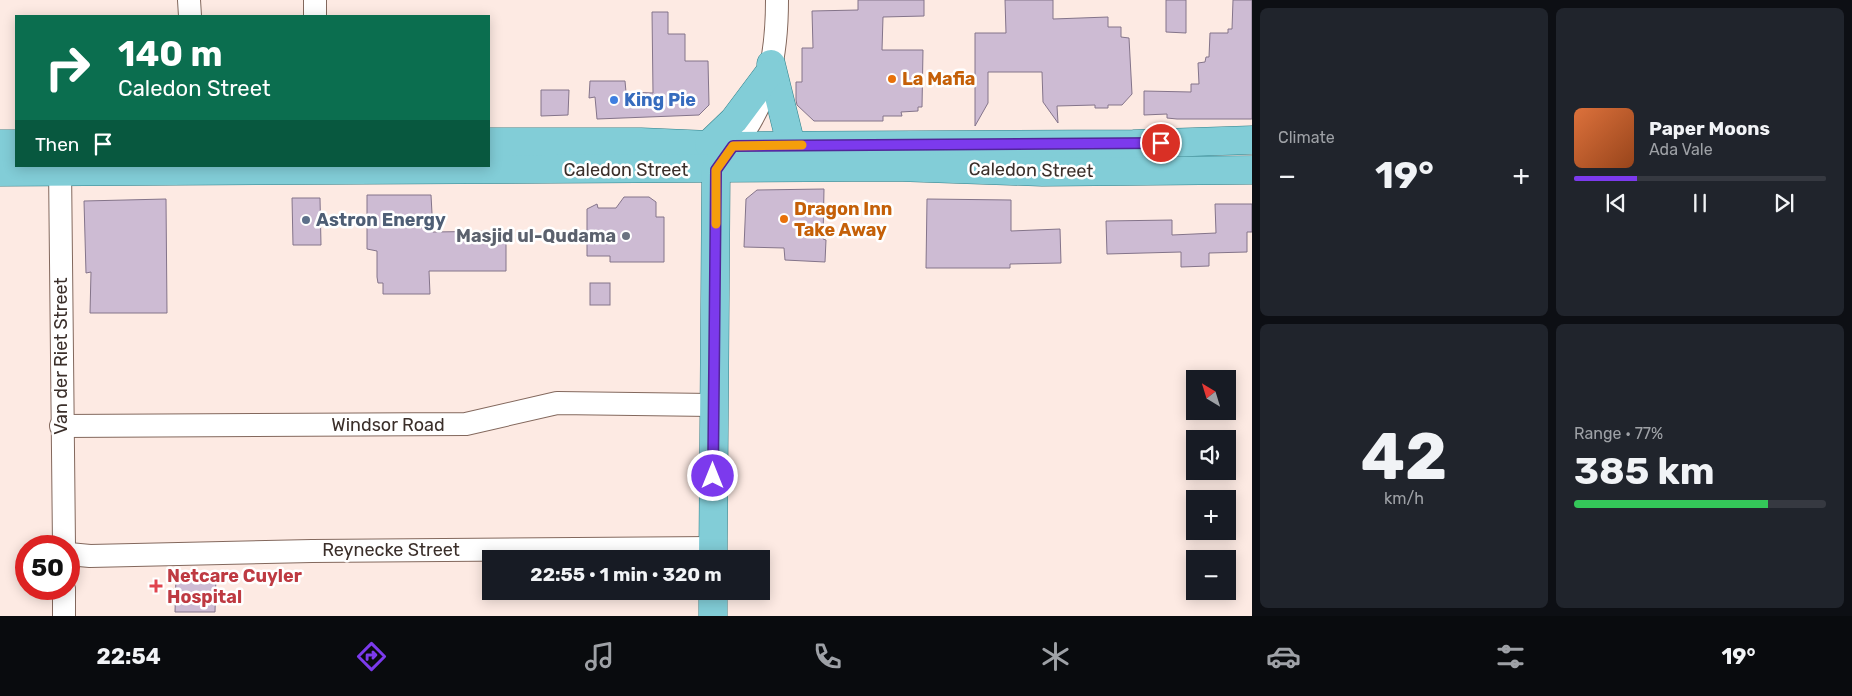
<!DOCTYPE html>
<meta charset="utf-8">
<style>
:root{--surface:#171b24;--page:#20242c;--text:#f1f3f6;--muted:#9ea1a6;--line:#363941;--accent:#7c3aed}
body{margin:0;font-family:Rubik,sans-serif;background:var(--page);color:var(--text);height:100vh;display:flex;flex-direction:column;font-size:19px;white-space:nowrap}
*{box-sizing:border-box;margin:0}
p{font-size:16px;color:var(--muted)}
.icon{flex:none;width:28px;height:28px;fill:none;stroke:currentColor;stroke-width:2;stroke-linecap:round;stroke-linejoin:round}
.map{position:relative;flex:1;overflow:hidden}
.panel{display:flex;flex-direction:column;gap:8px;padding:8px;background:#0d0f14;width:600px}
.panel>*{flex:none}
.banner{position:absolute;left:15px;top:15px;width:475px;height:152px;border-radius:0px;box-shadow:0 2px 12px #0003;background:#0b6e4f;color:#fff;overflow:hidden}
.needle{width:32px;rotate:322deg}
.fabs{position:absolute;left:1186px;top:370px;display:grid;gap:10px}
.fabs a{display:grid;place-items:center;width:50px;height:50px;border-radius:0px;background:var(--surface);box-shadow:0 2px 12px #0003;font-size:25px}
.speed{position:absolute;left:15px;top:535px;display:flex;gap:10px;font-size:25px;font-weight:700;text-align:center}
.speed>*{display:grid;place-content:center;width:65px;height:65px;border-radius:50%;background:var(--surface);box-shadow:0 2px 12px #0003;line-height:1}
.speed .limit{border:8px solid #d22;background:#fff;color:#111}
.pin{position:absolute;display:grid;place-items:center;width:42px;height:42px;color:#fff;margin:-21px;border:2px solid #fff;border-radius:50%;box-shadow:0 1px 5px #0007}
.me{position:absolute;width:55px;margin:-28px;rotate:0deg;stroke-linejoin:round;filter:drop-shadow(0 0 4px #0008)}
.turn{display:flex;align-items:center;gap:18px;height:105px;padding:0 20px;font-size:22px}
.turn .icon{width:65px;height:65px;stroke-width:2.5}
.turn b{display:block;font-size:35px;line-height:42px}
.then{display:flex;align-items:center;height:48px;padding:0 20px;background:#0003;gap:10px;font-size:19px}
.big{font-size:38px;font-weight:700;line-height:1.1}
.panel .card{flex:1;display:flex;flex-direction:column;justify-content:center;gap:8px;min-width:0;padding:0 18px;border-radius:8px;background:var(--page)}
.panel .dial{align-items:center;gap:0}
.dial b{font-size:65px;line-height:1}
.song{display:flex;align-items:center;gap:15px}
.cover{width:60px;height:60px;border-radius:8px;background:linear-gradient(135deg,hsl(20 70% 55%),hsl(20 70% 35%))}
.played{height:5px;border-radius:2px;background:linear-gradient(90deg,var(--accent) 25%,var(--line) 25%)}
.keys{display:flex;justify-content:space-around;direction:ltr}
.heat{display:flex;justify-content:space-between;align-items:center;font-size:28px;direction:ltr}
.charge{height:8px;border-radius:4px;background:linear-gradient(90deg,#34c759 77%,var(--line) 0)}
.panel .tiles{flex:1;display:grid;gap:8px;grid-template-columns:repeat(2,1fr)}
.trip{position:absolute;left:482px;top:550px;width:288px;height:50px;border-radius:0px;background:var(--surface);box-shadow:0 2px 12px #0003;font-weight:700;line-height:50px;text-align:center}
.tabs{display:flex;height:80px;justify-content:space-around;align-items:center;background:#090b0e;color:var(--muted)}
.tabs .icon{width:35px;height:35px}
.tabs .on{color:var(--accent)}
.tabs b{font-size:22px;color:var(--text)}
main{display:flex;flex:1;min-height:0}
.map>svg:first-child{display:block}
.building{fill:#cdbbd3;stroke:#84748a}
.lines{fill:none;stroke-linecap:round;stroke-linejoin:round}
.minor-casing{stroke:#83685d;stroke-width:24}
.major-casing{stroke:#33808a;stroke-width:29}
.minor{stroke:#fff;stroke-width:22}
.major{stroke:#82cdd7;stroke-width:28}
.route-casing{stroke:#51269a;stroke-width:12}
.route{stroke:#7c3aed;stroke-width:9}
.slow{stroke:#f59e0b;stroke-width:9}
.food-dot{fill:#e8710a;stroke:#fff;stroke-width:2}
.shop-dot{fill:#3f7fe0;stroke:#fff;stroke-width:2}
.service-dot{fill:#5c6f8a;stroke:#fff;stroke-width:2}
.worship-dot{fill:#6b7280;stroke:#fff;stroke-width:2}
.health-dot{fill:#e0444e;stroke:#fff;stroke-width:2}
.labels{text-anchor:middle;stroke-width:5;stroke-linejoin:round;paint-order:stroke}
.food-label{font-size:18px;font-weight:bold;fill:#c56008;stroke:#fff;text-anchor:start}
.shop-label{font-size:18px;font-weight:bold;fill:#366cbe;stroke:#fff;text-anchor:start}
.street-label{font-size:18px;fill:#3b2f2a;stroke:#fff}
.service-label{font-size:18px;font-weight:bold;fill:#4e5e75;stroke:#fff;text-anchor:start}
.worship-label{font-size:18px;font-weight:bold;fill:#5b616d;stroke:#fff;text-anchor:end}
.health-label{font-size:18px;font-weight:bold;fill:#be3a42;stroke:#fff;text-anchor:start}
</style>
<main>
<div class="map">
<svg width="1252" height="616" viewBox="0 0 1252 616">
<rect width="100%" height="100%" fill="#fdeae3"/>
<g class="building">
<polygon points="858,0 924,0 924,16 883,17 882,50 923,50 922,107 918,107 918,111 901,112 902,116 883,116 883,121 814,121 797,105 796,100 796,82 802,82 802,48 813,48 812,11 858,10"/>
<polygon points="1005,0 1053,0 1053,19 1108,17 1108,27 1121,27 1121,37 1129,38 1132,94 1122,105 1108,105 1108,108 1095,108 1095,105 1057,106 1058,123 1043,102 1042,72 988,72 988,103 975,126 975,33 1006,33"/>
<polygon points="1166,0 1186,0 1186,33 1166,32"/>
<polygon points="1233,0 1252,0 1252,119 1177,119 1167,118 1167,114 1144,115 1144,91 1191,92 1191,84 1199,84 1198,63 1205,62 1206,57 1209,57 1210,33 1228,33 1228,29 1232,29"/>
<polygon points="652,12 668,12 668,34 685,34 685,61 708,61 709,105 699,115 597,119 595,97 589,98 590,81 625,81 626,92 653,93"/>
<polygon points="541,90 569,90 568,115 541,116"/>
<polygon points="824,189 823,239 826,240 825,262 785,260 784,248 744,247 746,199 757,190"/>
<polygon points="367,195 431,195 433,232 506,231 506,271 429,271 430,294 383,294 383,283 378,283 377,277 377,251 367,249"/>
<polygon points="624,197 649,197 656,202 656,217 664,217 664,262 610,262 610,256 587,256 587,209 597,204 598,208 616,208"/>
<polygon points="292,198 320,198 321,245 293,245"/>
<polygon points="166,199 167,313 90,313 91,272 86,273 84,201"/>
<polygon points="927,199 1011,200 1011,231 1060,229 1061,263 1010,264 1010,268 926,268"/>
<polygon points="1215,204 1252,204 1252,232 1247,232 1247,252 1209,253 1209,266 1181,267 1181,252 1107,254 1106,221 1172,220 1172,235 1216,233"/>
<rect x="590" y="283" width="20" height="22"/>
<polygon points="176,576 216,576 215,612 175,612"/>
</g>
<g class="lines">
<g class="minor-casing">
<g id="minor">
<polyline points="189,0 190,16"/>
<polyline points="315,0 315,16"/>
<path d="M 733,146 C 769,104 777,53 777,0"/>
<polyline points="60,166 64,546"/>
<polyline points="61,426 466,424 557,403 712,405"/>
<polyline points="69,554 90,556 312,551 713,548"/>
<polyline points="64,589 64,616"/>
</g>
</g>
<g class="major-casing">
<g id="major">
<polyline points="771,64 791,145"/>
<polyline points="489,142 641,142 733,146 1133,144 1252,140"/>
<polyline points="0,144 16,144"/>
<polyline points="709,144 734,120 770,72"/>
<polyline points="0,172 896,167 1042,172 1252,170"/>
<polyline points="713,559 716,169 726,155"/>
<polyline points="713,591 713,616"/>
</g>
</g>
<use href="#minor" class="minor"/>
<use href="#major" class="major"/>
</g>
<g class="lines">
<g class="route-casing">
<polyline id="route" points="713,476 716,170 733,146 1161,143"/>
</g>
<use href="#route" class="route"/>
<polyline class="slow" points="716,224 716,170 733,146 802,145"/>
</g>
<g class="food-dot">
<circle cx="892" cy="79" r="5"/>
<circle cx="784" cy="219" r="5"/>
</g>
<circle class="shop-dot" cx="614" cy="100" r="5"/>
<circle class="service-dot" cx="306" cy="220" r="5"/>
<circle class="worship-dot" cx="626" cy="236" r="5"/>
<path class="health-dot" d="M153.5 578.5h5v5h5v5h-5v5h-5v-5h-5v-5h5z"/>
<g class="labels">
<g class="food-label">
<text x="902" y="85">La Mafia</text>
<text x="794" y="215">Dragon Inn<tspan x="794" dy="21">Take Away</tspan></text>
</g>
<g class="shop-label">
<text x="624" y="106">King Pie</text>
</g>
<g class="street-label">
<text x="626" y="176">Caledon Street</text>
<text transform="translate(1031 170) rotate(1)" y="6">Caledon Street</text>
<text transform="translate(61 356) rotate(-90)" y="6">Van der Riet Street</text>
<text x="388" y="431">Windsor Road</text>
<text x="391" y="556">Reynecke Street</text>
</g>
<g class="service-label">
<text x="316" y="226">Astron Energy</text>
</g>
<g class="worship-label">
<text x="616" y="242">Masjid ul-Qudama</text>
</g>
<g class="health-label">
<text x="167" y="582">Netcare Cuyler<tspan x="167" dy="21">Hospital</tspan></text>
</g>
</g>
</svg>
<div class="fabs">
<a><svg class="needle" viewBox="-14 -14 28 28"><path d="M0-13l5 13h-10z" fill="#e53935"/><path d="M0 13l5-13h-10z" fill="#9ea1a6"/></svg></a>
<a><svg class="icon" aria-label="sound" viewBox="0 0 24 24"><path d="M4 9h4l5-4v14l-5-4H4zM17 9q2 3 0 6"/></svg></a>
<a>+</a>
<a>−</a>
</div>
<div class="speed"><div class="limit">50</div></div>
<div class="pin" style="left:1161px;top:143px;background:#d93025"><svg class="icon" aria-label="arrive" viewBox="0 0 24 24"><path d="M6 21V4h12l-3 4 3 4H6"/></svg></div>
<svg class="me" style="left:713px;top:476px" viewBox="-20 -20 40 40"><circle r="17" fill="#7c3aed" stroke="#fff" stroke-width="3"/><path d="M0-11L8 9 0 5-8 9z" fill="#fff"/></svg>
<div class="trip">22:55 · 1 min · 320 m</div>
<div class="banner">
<div class="turn"><svg class="icon" aria-label="right" viewBox="0 0 24 24"><path d="M7 20v-9h11M14 6l5 5-5 5"/></svg><div><b>140 m</b>Caledon Street</div></div>
<div class="then">Then<svg class="icon" aria-label="arrive" viewBox="0 0 24 24"><path d="M6 21V4h12l-3 4 3 4H6"/></svg></div>
</div>
</div>
<section class="panel">
<div class="tiles">
<div class="card"><p>Climate</p>
<div class="heat"><a>−</a><b class="big">19°</b><a>+</a></div>
</div>
<div class="card">
<div class="song"><i class="cover"></i><div><b>Paper Moons</b><p>Ada Vale</p></div></div>
<div class="played"></div>
<div class="keys"><svg class="icon" aria-label="previous" viewBox="0 0 24 24"><path d="M18 5L8 12l10 7zM5 5v14"/></svg><svg class="icon" aria-label="pause" viewBox="0 0 24 24"><path d="M8 5v14M16 5v14"/></svg><svg class="icon" aria-label="next" viewBox="0 0 24 24"><path d="M6 5l10 7-10 7zM19 5v14"/></svg></div>
</div>
<div class="card dial"><b>42</b><p>km/h</p></div>
<div class="card"><p>Range · 77%</p><b class="big">385 km</b><div class="charge"></div></div>
</div>
</section>
</main>
<nav class="tabs">
<b>22:54</b>
<svg class="icon on" aria-label="directions" viewBox="0 0 24 24"><path d="M12 3l9 9-9 9-9-9zM9 14v-3h6M13 9l2 2-2 2"/></svg>
<svg class="icon" aria-label="music" viewBox="0 0 24 24"><path d="M9 18V5l10-2v13"/><circle cx="6" cy="18" r="3"/><circle cx="16" cy="16" r="3"/></svg>
<svg class="icon" aria-label="phone" viewBox="0 0 24 24"><path d="M5 4h4l2 5-3 2q2 4 5 5l2-3 5 2v4C11 20 4 13 5 4z"/></svg>
<svg class="icon" aria-label="climate" viewBox="0 0 24 24"><path d="M12 3v18M4 7l16 10M4 17L20 7"/></svg>
<svg class="icon" aria-label="car" viewBox="0 0 24 24"><path d="M5 17H2v-5l4-1 3-4h7l3 4 3 1v5h-3M9 17h6M6 11h13"/><circle cx="7" cy="17" r="2"/><circle cx="17" cy="17" r="2"/></svg>
<svg class="icon" aria-label="filters" viewBox="0 0 24 24"><path d="M4 7h16M4 17h16"/><circle cx="9" cy="7" r="2"/><circle cx="15" cy="17" r="2"/></svg>
<b>19°</b>
</nav>
